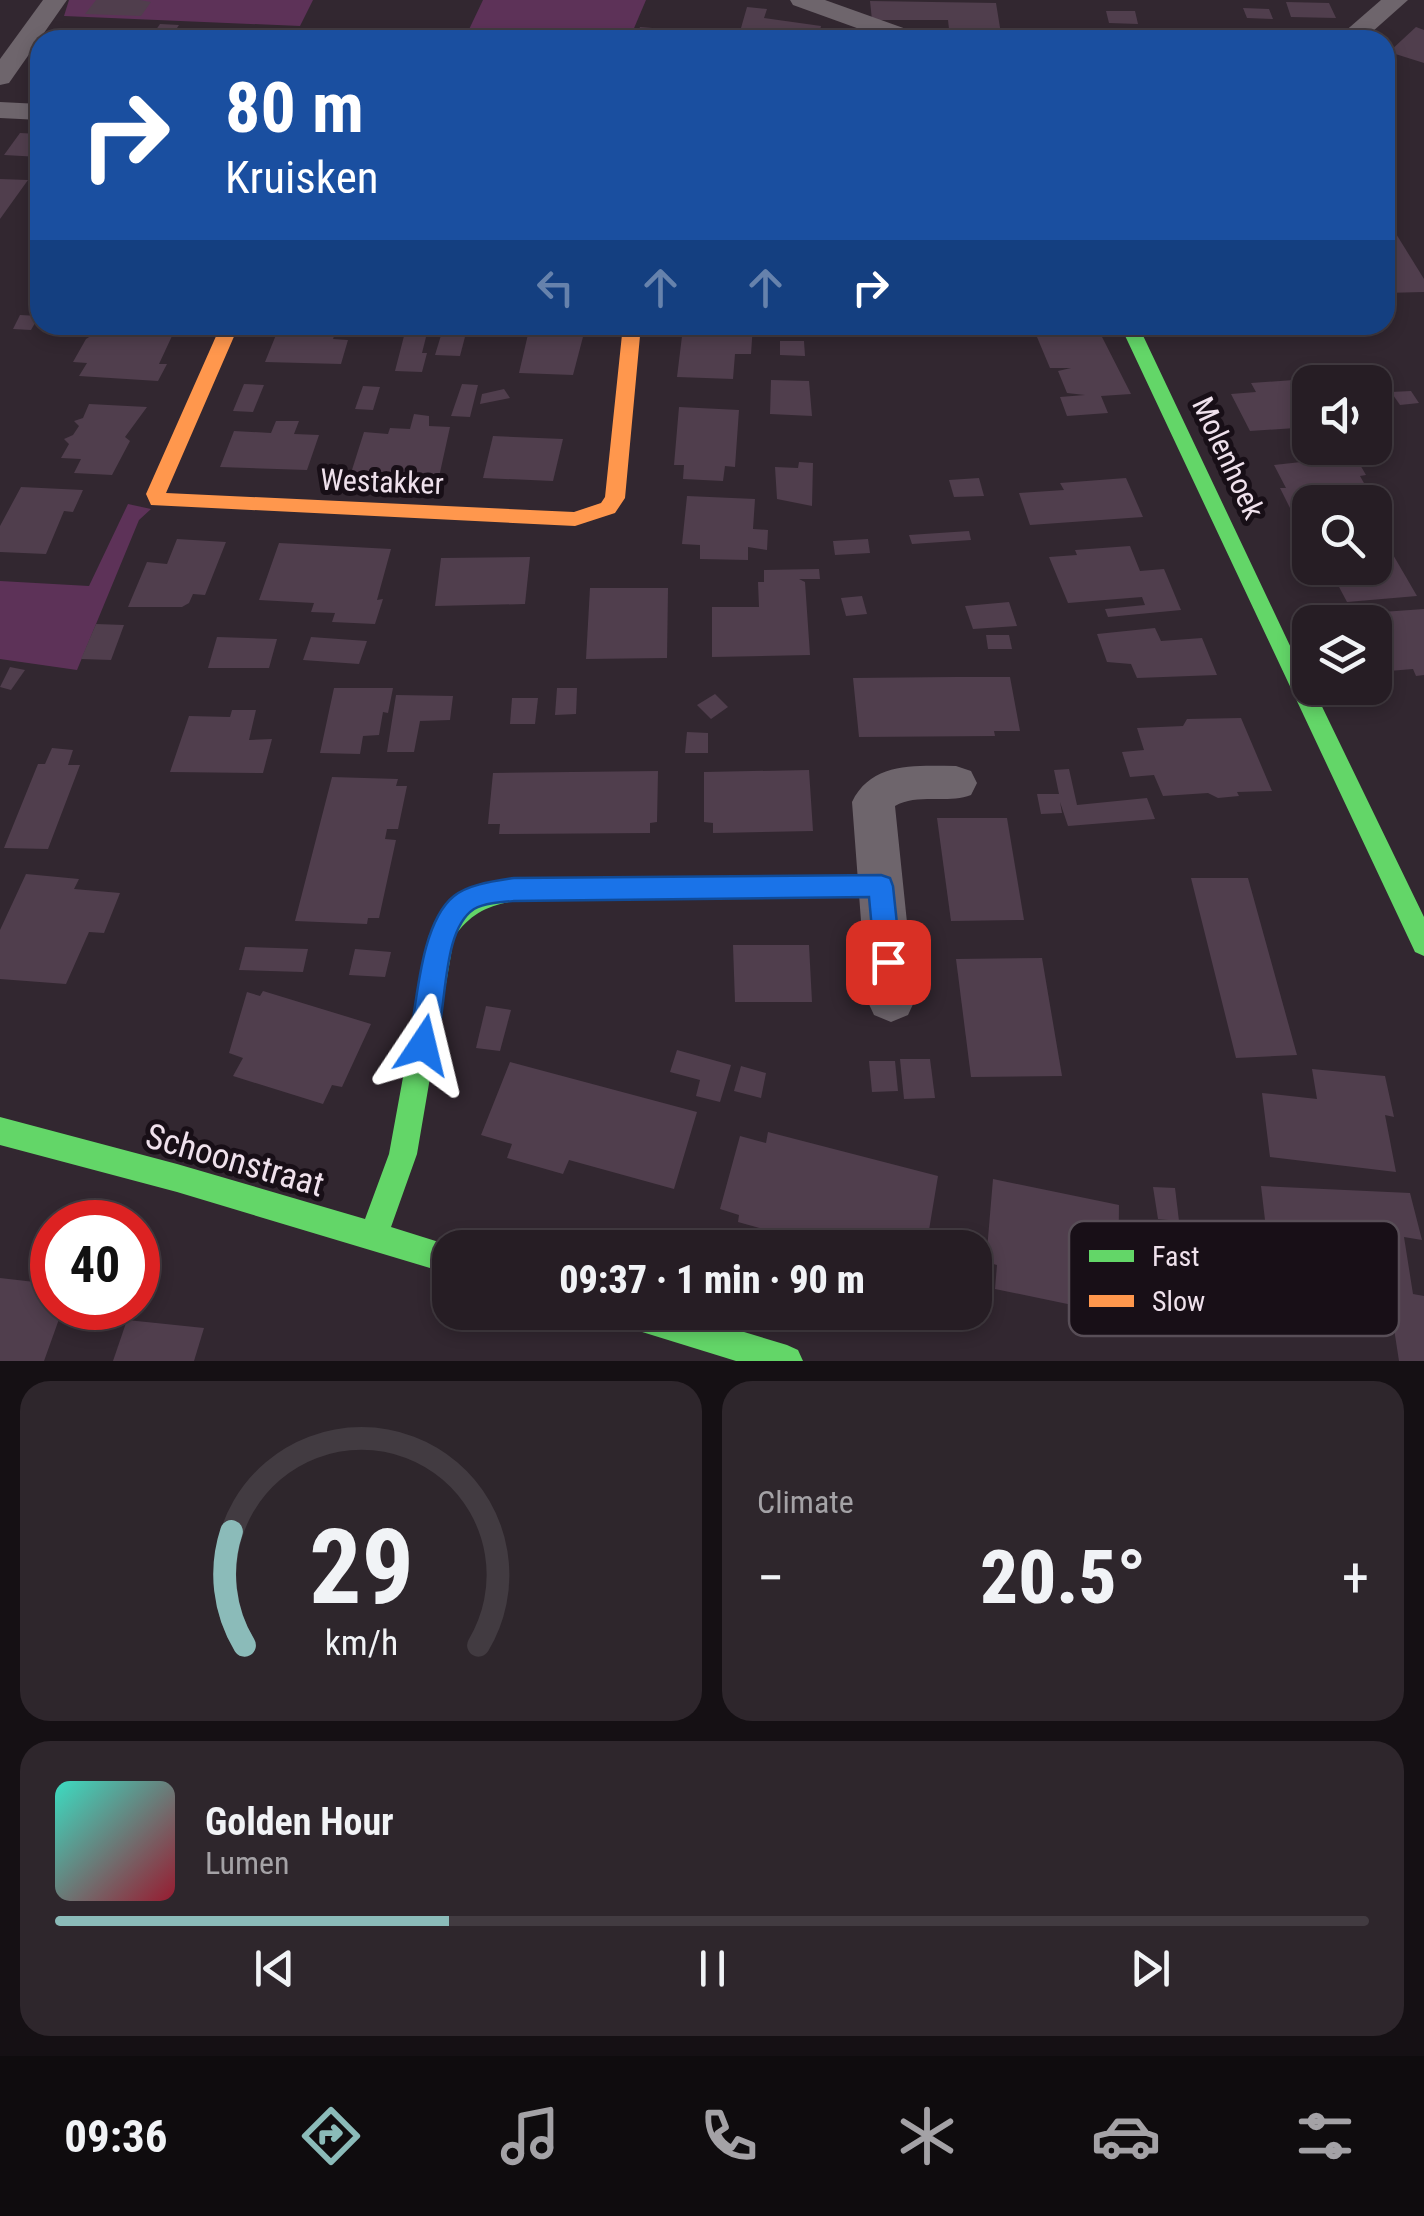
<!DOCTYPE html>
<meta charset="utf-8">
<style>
:root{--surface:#261d24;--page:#2e262c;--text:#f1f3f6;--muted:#a4a2a6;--line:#423b41;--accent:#8bbbb9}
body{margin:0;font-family:"Roboto Condensed",sans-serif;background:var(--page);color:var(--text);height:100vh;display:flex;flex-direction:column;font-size:38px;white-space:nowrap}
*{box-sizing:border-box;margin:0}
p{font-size:32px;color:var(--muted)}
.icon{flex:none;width:55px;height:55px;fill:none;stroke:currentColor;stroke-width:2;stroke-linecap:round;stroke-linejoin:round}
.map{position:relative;height:1361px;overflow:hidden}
.side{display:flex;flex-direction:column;gap:20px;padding:20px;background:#151014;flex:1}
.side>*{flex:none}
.banner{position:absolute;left:30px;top:30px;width:1365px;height:305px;border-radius:30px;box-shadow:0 5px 15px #0003,0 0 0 2px var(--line);background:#1a4fa0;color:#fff;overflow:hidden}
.fabs{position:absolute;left:1292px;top:365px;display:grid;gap:20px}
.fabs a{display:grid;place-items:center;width:100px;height:100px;border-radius:20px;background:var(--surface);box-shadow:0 5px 15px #0003,0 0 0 2px var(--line);font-size:50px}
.speed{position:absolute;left:30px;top:1200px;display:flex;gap:20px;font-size:50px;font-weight:700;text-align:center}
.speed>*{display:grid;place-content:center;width:130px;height:130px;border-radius:50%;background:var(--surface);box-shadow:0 5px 15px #0003,0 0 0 2px var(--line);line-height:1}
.speed .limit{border:15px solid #d22;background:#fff;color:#111}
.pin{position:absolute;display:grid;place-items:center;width:85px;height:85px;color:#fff;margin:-42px;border-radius:20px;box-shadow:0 5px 15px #0006}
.me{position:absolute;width:110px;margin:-55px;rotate:10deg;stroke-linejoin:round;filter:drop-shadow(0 0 8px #0008)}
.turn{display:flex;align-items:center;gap:35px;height:210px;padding:0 30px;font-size:45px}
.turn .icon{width:130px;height:130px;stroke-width:2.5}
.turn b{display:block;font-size:70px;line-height:85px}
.lanes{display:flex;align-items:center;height:95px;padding:0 30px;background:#0003;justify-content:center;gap:50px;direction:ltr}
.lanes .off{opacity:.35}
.big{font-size:75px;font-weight:800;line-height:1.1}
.side .card{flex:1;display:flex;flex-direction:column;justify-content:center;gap:15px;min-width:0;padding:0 35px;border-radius:30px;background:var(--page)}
.side .dial{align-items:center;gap:0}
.dial svg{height:260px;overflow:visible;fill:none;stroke:var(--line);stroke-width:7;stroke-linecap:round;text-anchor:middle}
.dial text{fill:var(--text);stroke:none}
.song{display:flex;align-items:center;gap:30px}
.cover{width:120px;height:120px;border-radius:15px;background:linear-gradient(135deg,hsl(170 70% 55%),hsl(350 70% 35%))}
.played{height:10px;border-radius:5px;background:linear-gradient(90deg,var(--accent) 30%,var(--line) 30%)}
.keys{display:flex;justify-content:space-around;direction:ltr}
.heat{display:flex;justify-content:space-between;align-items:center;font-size:55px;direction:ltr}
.side .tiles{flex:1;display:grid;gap:20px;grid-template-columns:1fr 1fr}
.card:last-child{grid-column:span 2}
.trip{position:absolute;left:432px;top:1230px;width:560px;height:100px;border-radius:30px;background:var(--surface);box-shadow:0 5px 15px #0003,0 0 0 2px var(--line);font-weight:800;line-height:100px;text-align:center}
.menu{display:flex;height:160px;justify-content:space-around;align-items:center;background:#0f0c0e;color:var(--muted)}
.menu .icon{width:70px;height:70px}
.menu .selected{color:var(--accent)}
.menu b{font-size:45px;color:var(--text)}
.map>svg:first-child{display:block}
.green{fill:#5d3258}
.building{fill:#503e4d}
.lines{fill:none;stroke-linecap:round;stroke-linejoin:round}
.street{fill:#6e656c;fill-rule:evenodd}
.fast{fill:#63d668;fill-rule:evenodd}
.slow{fill:#ff974d;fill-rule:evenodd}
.route{fill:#1a73e8;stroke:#114b97;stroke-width:2.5}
.labels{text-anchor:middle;stroke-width:10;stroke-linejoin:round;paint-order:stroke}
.street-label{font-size:30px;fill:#efe1ec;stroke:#180f17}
.near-street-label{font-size:35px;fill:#efe1ec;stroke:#180f17}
.key{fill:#180f17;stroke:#584e57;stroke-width:2.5}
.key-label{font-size:28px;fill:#efe1ec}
</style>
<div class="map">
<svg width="1424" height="1361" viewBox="0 0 1424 1361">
<rect width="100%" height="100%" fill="#322730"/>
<g class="green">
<polygon points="69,0 313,0 300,26 64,16"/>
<polygon points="483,0 646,0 629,40 464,40"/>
<polygon points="128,504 151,509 139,520 77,670 0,659 0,581 89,586"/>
</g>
<g class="building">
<polygon points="96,0 140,0 151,2 141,16 85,14"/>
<polygon points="870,1 996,3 1002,40 950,38 948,20 872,20"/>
<polygon points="1286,2 1329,3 1336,18 1291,17"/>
<polygon points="747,7 767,9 764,18 821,26 818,40 635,40 640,27 739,35"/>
<polygon points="1243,8 1269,9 1273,19 1247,18"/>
<polygon points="1106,11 1135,11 1138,24 1109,23"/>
<polygon points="160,24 179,25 169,40 149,40"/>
<polygon points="1416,27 1424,30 1424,63 1389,52"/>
<polygon points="20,133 40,134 40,157 4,155"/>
<polygon points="0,179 28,180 0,219"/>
<polygon points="1385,216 1424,279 1424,292 1385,293"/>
<polygon points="20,315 39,316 31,330 13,329"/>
<polygon points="280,325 338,325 333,339 348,340 341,364 265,362"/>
<polygon points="723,325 753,325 751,354 735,354 733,379 677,377 683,328 723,329"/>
<polygon points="529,330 584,333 573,375 519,373"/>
<polygon points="442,332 466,333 460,356 435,355"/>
<polygon points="1100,333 1131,394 1101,396 1108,413 1067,416 1060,397 1085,395 1067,393 1058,371 1071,368 1050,368 1037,337"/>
<polygon points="94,334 172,336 159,364 167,364 158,381 79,376 87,363 73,362 86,339"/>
<polygon points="404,336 426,337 422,353 427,353 422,372 395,371"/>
<polygon points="780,341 804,341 805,356 780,355"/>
<polygon points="1307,379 1310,427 1250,431 1231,394 1256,392 1251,383"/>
<polygon points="771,380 809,381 812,416 770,414"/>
<polygon points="244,384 264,385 253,412 233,411"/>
<polygon points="462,384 478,385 470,417 451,416"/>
<polygon points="363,386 380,387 373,410 355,409"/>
<polygon points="504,389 510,398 480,404 482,394"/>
<polygon points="1411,391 1419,403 1400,405 1391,392"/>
<polygon points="89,404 147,407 125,437 130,441 112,475 74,473 81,459 61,458 69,444 64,439 73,435 79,426 74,421 83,418"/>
<polygon points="679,407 739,410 735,467 725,466 723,481 683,479 684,465 674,465"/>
<polygon points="414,414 429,416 429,426 450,427 439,477 351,473 364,432 388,434 390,428 410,429"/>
<polygon points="276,421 299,421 294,434 319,435 307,470 220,467 234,431 271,433"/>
<polygon points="493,436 563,439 553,481 483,478"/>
<polygon points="1355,456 1366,475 1360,476 1388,526 1375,527 1375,502 1310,502 1310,532 1302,532 1280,488 1286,488 1274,465"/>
<polygon points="799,462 813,463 812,506 777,499 775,467 798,468"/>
<polygon points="979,478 984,496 954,497 949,480"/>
<polygon points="1126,478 1143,517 1030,525 1019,493 1064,490 1060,483"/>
<polygon points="21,487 83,490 73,512 64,511 46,554 0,552 0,526"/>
<polygon points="687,496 755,499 753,529 768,530 767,550 748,547 748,560 700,559 700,545 682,544"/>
<polygon points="969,531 971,540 912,544 909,535"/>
<polygon points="177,539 226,542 205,595 193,594 189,603 182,607 128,607 147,562 167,564"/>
<polygon points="868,539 870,553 835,555 833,541"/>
<polygon points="279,543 391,549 377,600 383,599 375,624 332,622 335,613 311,612 314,603 259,600"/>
<polygon points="1130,546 1140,571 1164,569 1181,610 1108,617 1105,609 1145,605 1142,597 1068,603 1049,557 1077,555 1075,550"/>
<polygon points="1392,553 1417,596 1347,602 1329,568 1375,568 1375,554"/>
<polygon points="530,557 525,604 435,606 441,558"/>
<polygon points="819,569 820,579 799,579 805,582 810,655 712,657 712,607 759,607 758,582 764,582 764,570"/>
<polygon points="590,588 668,588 667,658 586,659"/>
<polygon points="862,596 867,614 846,616 841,598"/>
<polygon points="1009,602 1017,626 973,629 965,606"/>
<polygon points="1424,609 1424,675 1416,676 1413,669 1389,671 1384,662 1378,662 1375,657 1375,631 1392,629 1382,612"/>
<polygon points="96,624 124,625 111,660 81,659"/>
<polygon points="1155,628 1161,641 1202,638 1217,675 1137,678 1131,664 1107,662 1097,634"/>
<polygon points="986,635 1009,635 1012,649 988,649"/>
<polygon points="217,637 277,639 269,668 208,668"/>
<polygon points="311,637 367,641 359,664 303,660"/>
<polygon points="10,667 25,670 11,690 0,687"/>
<polygon points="955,677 1010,677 1020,731 994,731 995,736 859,737 853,678"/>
<polygon points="334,688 393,688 388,713 383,712 379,735 363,736 360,754 320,753"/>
<polygon points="557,688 577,688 576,714 555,715"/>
<polygon points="715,694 728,707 711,719 697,705"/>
<polygon points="396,695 453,696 450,720 420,721 414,752 387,752"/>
<polygon points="512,698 538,698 535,724 510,724"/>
<polygon points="232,710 256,710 249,740 272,739 263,773 170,772 189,716 230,717"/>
<polygon points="1241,718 1272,791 1237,792 1239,796 1218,798 1208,793 1163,796 1154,775 1130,777 1122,752 1144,750 1137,728 1183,726 1187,719"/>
<polygon points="687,732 708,733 708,753 685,753"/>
<polygon points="52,748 73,750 68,765 80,765 48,849 4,848 38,764 45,764"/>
<polygon points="1069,769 1077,805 1147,798 1155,819 1068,826 1060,802 1062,813 1041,814 1037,794 1059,794 1054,770"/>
<polygon points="809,770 813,831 713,833 713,823 704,822 704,772"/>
<polygon points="658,771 657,822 650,823 650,833 499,834 500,824 488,824 493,773"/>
<polygon points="332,777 398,779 396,786 407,786 398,829 387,829 385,839 396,840 379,918 368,918 367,924 295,921"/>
<polygon points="937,818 1007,818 1024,920 951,921"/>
<polygon points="26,874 79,879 74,889 120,893 104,933 89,932 66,984 0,979 0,930"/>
<polygon points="1191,878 1248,878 1297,1055 1236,1058"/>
<polygon points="733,945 809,945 812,1002 735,1002"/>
<polygon points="245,947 308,949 303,972 239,970"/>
<polygon points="355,949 391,952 385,977 349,975"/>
<polygon points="1042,958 1062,1076 971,1077 956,959"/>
<polygon points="263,991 371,1024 342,1087 332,1085 323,1104 233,1076 243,1058 229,1053 247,992 260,996"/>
<polygon points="486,1006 511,1010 500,1051 476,1048"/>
<polygon points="677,1050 731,1065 720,1102 696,1096 700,1080 670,1072"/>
<polygon points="900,1059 930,1059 935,1098 904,1099"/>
<polygon points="869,1061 895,1061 898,1091 872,1092"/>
<polygon points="510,1062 697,1112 674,1189 569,1160 563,1174 507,1158 512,1144 481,1135"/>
<polygon points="741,1066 766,1073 761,1098 734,1091"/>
<polygon points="1312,1069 1385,1076 1394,1117 1385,1115 1396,1172 1270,1157 1262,1093 1317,1099"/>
<polygon points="768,1132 938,1176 926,1248 855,1248 857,1239 827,1231 824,1246 738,1222 739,1215 720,1209 740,1136 766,1143"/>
<polygon points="993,1179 1119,1205 1118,1289 1106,1287 1106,1312 995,1289 997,1265 986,1262"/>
<polygon points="1261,1186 1410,1193 1422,1240 1404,1237 1413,1294 1424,1296 1424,1361 1399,1361 1393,1322 1371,1319 1367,1289 1360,1289 1363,1297 1331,1293 1334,1321 1278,1313 1270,1258 1250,1248 1248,1234 1267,1237"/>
<polygon points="1153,1187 1175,1188 1179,1221 1158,1219"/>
<polygon points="0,1278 52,1284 52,1308 63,1308 44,1361 0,1361"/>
<polygon points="127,1320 204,1328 194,1361 113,1361"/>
</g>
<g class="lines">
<g class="street">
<polygon points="43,0 67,0 9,83 0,85 0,59"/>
<polygon points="790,0 825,0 923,35 927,40 890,40 793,5"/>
<polygon points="1381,0 1408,0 1363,40 1335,40"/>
<polygon points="0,102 40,104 40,120 0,118"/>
<path d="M 956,766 L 971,771 L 977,783 L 971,795 C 947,804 917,793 895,806 L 915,1000 L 908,1015 L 891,1022 L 874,1015 L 867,1000 L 852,802 C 872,761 916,766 956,766 Z"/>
</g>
<g class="fast">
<polygon points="1120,325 1138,325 1310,688 1313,688 1424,917 1424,956 1415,952"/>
<path d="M 881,875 L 890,878 L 894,886 L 890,894 L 881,897 L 514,901 C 487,906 470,914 454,937 L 417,1154 L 391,1227 L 458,1248 L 450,1248 L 450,1274 L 177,1192 L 0,1145 L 0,1117 L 177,1164 L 365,1219 L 389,1154 L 429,935 L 446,908 L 463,895 L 514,879 Z"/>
<polygon points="611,1312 678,1312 787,1345 798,1350 803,1361 736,1361 626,1327 615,1323"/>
</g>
<polygon class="slow" points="221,325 239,325 166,493 574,512 601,503 605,497 623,325 641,325 625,498 615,513 575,526 151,505 146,494"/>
</g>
<path class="route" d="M 881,875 L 890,878 L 893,886 L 901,962 L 897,970 L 888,974 L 879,970 L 875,962 L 869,897 L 514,901 C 501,902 485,903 474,909 C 439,932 449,1017 432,1054 L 423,1058 L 413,1054 L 409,1045 C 417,1004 420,923 454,896 C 469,884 495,881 514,878 Z"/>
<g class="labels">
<g class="street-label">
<text transform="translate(1228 458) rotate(65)" y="10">Molenhoek</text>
<text transform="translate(382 482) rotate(2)" y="10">Westakker</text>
</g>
<g class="near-street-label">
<text transform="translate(235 1160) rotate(16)" y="12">Schoonstraat</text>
</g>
</g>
<rect x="1069" y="1221" width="330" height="115" rx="15" class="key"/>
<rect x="1089" y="1250" width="45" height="12" fill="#63d668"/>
<rect x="1089" y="1295" width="45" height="12" fill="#ff974d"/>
<g class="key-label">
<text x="1152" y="1266">Fast</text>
<text x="1152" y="1311">Slow</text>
</g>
</svg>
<div class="fabs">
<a><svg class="icon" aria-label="sound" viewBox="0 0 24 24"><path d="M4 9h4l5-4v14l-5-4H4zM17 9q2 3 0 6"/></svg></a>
<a><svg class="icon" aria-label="search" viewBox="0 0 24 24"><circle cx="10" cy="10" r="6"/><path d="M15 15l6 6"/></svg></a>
<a><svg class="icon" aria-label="layers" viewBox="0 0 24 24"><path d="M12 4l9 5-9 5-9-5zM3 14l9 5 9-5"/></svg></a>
</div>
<div class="speed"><div class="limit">40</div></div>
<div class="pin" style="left:888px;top:962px;background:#d93025"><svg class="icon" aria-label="arrive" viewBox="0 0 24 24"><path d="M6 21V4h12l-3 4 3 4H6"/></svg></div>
<svg class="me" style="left:423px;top:1045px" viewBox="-20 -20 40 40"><path d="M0-17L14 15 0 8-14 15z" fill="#1a73e8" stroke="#fff" stroke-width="4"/></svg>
<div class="trip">09:37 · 1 min · 90 m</div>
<div class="banner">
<div class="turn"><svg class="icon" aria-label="right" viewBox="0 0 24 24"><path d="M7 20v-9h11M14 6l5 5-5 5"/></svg><div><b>80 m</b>Kruisken</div></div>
<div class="lanes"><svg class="icon off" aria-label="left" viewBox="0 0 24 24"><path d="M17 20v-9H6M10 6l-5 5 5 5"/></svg><svg class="icon off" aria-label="ahead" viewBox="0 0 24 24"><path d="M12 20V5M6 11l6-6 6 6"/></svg><svg class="icon off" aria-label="ahead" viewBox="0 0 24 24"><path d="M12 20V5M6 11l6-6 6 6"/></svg><svg class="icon" aria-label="right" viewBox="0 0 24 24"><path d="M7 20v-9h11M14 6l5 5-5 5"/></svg></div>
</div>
</div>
<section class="side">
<div class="tiles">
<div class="card dial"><svg viewBox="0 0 100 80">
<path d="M14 69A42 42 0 1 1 86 69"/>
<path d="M14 69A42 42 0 0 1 10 34" stroke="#8bbbb9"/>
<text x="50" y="56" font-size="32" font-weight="700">29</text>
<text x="50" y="72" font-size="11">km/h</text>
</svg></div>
<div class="card"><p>Climate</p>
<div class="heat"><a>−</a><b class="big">20.5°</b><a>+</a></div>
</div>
<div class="card">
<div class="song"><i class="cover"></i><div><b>Golden Hour</b><p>Lumen</p></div></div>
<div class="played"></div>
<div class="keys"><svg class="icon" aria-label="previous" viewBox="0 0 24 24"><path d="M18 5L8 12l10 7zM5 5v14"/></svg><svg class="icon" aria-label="pause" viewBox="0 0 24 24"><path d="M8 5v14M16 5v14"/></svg><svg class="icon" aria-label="next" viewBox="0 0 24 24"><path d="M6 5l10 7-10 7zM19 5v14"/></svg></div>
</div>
</div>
</section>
<nav class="menu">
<b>09:36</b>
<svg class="icon selected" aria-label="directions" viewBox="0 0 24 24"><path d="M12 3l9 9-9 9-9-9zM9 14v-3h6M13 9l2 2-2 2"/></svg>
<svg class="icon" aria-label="music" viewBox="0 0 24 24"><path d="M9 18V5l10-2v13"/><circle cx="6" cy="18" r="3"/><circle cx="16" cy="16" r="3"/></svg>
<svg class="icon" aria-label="phone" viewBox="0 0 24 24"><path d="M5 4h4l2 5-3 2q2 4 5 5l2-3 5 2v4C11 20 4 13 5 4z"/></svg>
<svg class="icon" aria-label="climate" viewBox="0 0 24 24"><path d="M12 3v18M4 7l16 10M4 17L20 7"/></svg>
<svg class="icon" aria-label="car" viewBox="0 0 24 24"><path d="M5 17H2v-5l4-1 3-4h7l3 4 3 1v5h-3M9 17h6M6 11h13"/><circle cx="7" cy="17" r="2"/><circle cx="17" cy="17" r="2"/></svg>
<svg class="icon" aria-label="filters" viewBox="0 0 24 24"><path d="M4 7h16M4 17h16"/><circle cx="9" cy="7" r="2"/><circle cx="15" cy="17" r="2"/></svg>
</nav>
